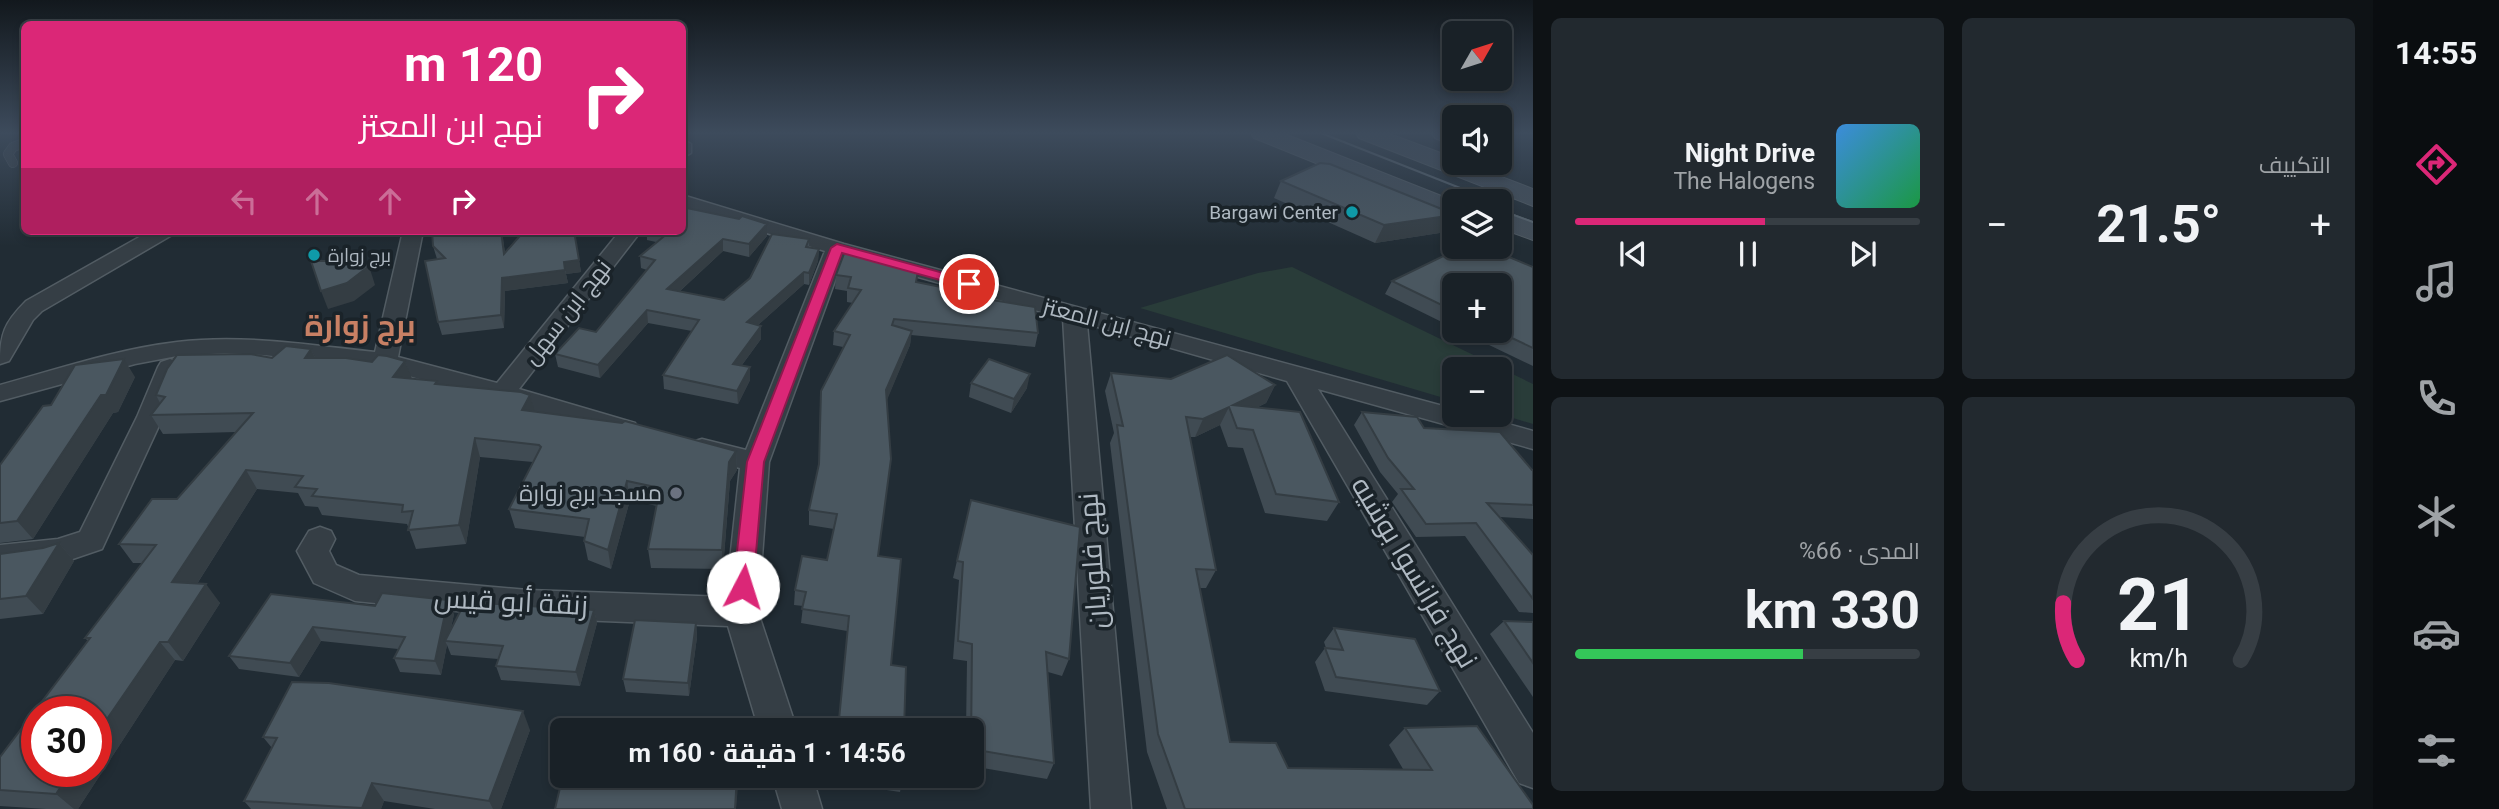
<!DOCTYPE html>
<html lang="ar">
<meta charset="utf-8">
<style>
:root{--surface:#192127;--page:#22292f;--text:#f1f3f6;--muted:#9fa3a7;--line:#373e44;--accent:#db2777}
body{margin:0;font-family:Roboto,Cairo,sans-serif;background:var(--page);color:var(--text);direction:rtl;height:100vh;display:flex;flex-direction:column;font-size:26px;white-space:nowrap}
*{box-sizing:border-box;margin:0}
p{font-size:23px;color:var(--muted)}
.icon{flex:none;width:38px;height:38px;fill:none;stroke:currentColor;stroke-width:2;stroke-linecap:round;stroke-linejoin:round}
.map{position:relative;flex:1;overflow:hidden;direction:ltr}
.side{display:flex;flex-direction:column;gap:18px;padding:18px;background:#0e1215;width:840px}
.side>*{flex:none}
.guide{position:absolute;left:21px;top:21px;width:665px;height:214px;border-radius:10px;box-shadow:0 4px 10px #0003,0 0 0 2px var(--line);direction:rtl;background:#db2777;color:#fff;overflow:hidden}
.needle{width:46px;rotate:51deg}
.fabs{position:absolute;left:1442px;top:21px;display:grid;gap:14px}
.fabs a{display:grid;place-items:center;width:70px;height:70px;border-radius:10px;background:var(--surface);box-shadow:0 4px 10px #0003,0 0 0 2px var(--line);font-size:35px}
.speed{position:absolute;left:21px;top:696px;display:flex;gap:14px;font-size:35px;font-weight:700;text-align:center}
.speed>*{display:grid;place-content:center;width:91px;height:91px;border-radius:50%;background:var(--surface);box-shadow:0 4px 10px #0003,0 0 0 2px var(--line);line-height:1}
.speed .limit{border:10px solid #d22;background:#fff;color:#111}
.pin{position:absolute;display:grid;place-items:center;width:60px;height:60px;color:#fff;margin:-30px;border:4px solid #fff;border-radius:50%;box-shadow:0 2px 7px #0007}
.me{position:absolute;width:77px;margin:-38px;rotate:5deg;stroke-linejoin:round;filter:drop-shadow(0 0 5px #0008)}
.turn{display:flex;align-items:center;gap:24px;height:147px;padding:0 28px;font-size:32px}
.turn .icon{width:91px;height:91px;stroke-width:2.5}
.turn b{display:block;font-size:49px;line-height:60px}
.lanes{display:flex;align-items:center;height:66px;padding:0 28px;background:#0003;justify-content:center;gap:35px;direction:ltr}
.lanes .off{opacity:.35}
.big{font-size:52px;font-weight:700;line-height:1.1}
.side .widget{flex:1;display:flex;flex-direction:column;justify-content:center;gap:10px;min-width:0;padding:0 24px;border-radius:10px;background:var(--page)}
.side .dial{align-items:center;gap:0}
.dial svg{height:182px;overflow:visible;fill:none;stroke:var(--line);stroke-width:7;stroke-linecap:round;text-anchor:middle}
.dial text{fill:var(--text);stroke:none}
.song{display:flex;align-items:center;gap:21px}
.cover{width:84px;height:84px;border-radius:10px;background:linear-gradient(135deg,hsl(210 70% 55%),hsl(140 70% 35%))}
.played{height:7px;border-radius:4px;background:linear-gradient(90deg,var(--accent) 55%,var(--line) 55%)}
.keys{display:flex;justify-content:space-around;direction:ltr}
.heat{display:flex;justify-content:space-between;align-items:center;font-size:38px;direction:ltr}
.charge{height:10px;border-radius:5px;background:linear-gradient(90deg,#34c759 66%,var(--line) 0)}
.side .tiles{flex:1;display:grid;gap:18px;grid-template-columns:repeat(2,1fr)}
.trip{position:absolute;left:550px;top:718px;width:434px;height:70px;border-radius:10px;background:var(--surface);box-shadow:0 4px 10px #0003,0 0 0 2px var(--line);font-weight:700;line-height:70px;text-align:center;direction:rtl}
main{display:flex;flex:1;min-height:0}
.menu{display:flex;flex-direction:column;width:126px;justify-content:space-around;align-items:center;background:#0a0d10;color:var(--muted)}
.menu .icon{width:49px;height:49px}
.menu .selected{color:var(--accent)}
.menu b{font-size:32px;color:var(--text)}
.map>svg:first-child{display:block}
.green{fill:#293c39}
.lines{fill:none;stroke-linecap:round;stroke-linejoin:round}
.lane-casing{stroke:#525c63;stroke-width:10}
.street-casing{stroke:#525c63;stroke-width:3}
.secondary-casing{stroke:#525c63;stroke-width:2}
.lane{stroke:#353e45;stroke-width:9}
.street{fill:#353e45;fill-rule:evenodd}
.secondary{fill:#434e58;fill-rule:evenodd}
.tram{stroke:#59656e;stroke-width:2}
.wall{fill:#404b53}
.shaded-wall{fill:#343d43}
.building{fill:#4a5760;stroke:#343d43;stroke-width:2}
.route{fill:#db2777;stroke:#8e194d;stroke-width:2}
.culture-dot{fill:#0f9aa8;stroke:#1a2329;stroke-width:2.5}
.worship-dot{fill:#6b7280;stroke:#1a2329;stroke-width:2.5}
.labels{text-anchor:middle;stroke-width:7;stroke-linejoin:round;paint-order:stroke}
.far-poi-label{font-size:19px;fill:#afb9c2;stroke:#1a2329;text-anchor:end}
.street-label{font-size:23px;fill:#afb9c2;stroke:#1a2329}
.poi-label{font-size:23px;fill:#afb9c2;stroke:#1a2329;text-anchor:end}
.near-street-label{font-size:28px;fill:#afb9c2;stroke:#1a2329}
.district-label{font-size:30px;font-weight:bold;fill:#c88064;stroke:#1a2329}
</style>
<main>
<nav class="menu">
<b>14:55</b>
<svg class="icon selected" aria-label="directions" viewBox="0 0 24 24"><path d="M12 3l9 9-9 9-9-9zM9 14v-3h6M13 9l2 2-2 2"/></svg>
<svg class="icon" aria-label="music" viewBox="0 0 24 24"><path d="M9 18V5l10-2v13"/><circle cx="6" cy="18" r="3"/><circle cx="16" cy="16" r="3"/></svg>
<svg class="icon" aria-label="phone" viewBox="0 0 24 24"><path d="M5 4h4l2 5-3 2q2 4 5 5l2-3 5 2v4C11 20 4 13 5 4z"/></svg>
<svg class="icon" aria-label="climate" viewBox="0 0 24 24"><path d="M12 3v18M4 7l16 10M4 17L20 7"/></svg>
<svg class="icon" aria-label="car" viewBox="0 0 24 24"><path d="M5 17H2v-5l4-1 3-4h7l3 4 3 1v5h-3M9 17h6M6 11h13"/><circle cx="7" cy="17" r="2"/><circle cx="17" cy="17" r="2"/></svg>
<svg class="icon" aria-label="filters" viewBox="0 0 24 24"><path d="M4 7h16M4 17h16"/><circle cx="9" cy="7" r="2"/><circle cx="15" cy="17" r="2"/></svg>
</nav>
<section class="side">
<div class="tiles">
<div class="widget"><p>التكييف</p>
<div class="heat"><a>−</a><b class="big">21.5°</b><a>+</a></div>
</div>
<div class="widget">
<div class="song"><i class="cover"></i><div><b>Night Drive</b><p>The Halogens</p></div></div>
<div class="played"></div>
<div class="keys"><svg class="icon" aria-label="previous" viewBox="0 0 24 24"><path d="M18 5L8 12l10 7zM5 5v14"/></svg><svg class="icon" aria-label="pause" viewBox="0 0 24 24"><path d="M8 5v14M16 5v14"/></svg><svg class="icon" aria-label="next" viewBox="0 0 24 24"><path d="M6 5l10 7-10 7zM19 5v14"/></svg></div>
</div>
<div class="widget dial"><svg viewBox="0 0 100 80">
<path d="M14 69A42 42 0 1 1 86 69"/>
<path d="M14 69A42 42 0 0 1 8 44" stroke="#db2777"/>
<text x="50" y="56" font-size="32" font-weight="700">21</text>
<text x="50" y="72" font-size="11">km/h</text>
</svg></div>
<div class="widget"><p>المدى · 66%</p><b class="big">330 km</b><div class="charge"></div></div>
</div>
</section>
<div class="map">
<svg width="1533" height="809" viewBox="0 0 1533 809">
<rect width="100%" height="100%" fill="#212c34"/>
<polygon class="green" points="1292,267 1533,384 1533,424 1500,414 1500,369 1454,369 1454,401 1140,308 1258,273"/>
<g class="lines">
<g class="lane-casing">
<polyline id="lane" points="13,163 8,154 13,147 24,143"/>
</g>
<g class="street-casing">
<g id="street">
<polygon points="682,139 691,144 691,153 682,158"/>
<polygon points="682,195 844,244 1454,409 1454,415 1475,415 1533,431 1533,449 1318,389 1533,733 1533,788 1519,783 1287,381 1087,324 1131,809 1091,809 1063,318 844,256 769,462 758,612 797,730 759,730 728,626 528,618 355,601 314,583 297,551 309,531 320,527 331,531 335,539 329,551 336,565 359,575 528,590 726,597 740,468 692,456 688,449 692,442 702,439 746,450 825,251 682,207"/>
<path d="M 150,231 L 175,231 L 172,235 L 42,311 L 33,320 L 9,361 L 0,364 C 0,334 4,323 26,301 Z"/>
<path d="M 403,231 L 423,231 L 398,357 L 497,383 L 620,231 L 641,231 L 519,389 L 635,423 L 639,429 L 635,435 L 625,438 L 385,369 L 264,355 L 225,353 L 177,356 L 135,364 L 0,401 L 0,385 C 58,369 117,349 177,342 C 243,334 309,345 375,352 Z"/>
<polygon points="170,359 179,362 182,367 163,417 102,549 58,564 0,571 0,545 58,539 80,532 137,417 158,367 161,362"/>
<polygon points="772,775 812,775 822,809 782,809"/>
</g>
</g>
<g class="secondary-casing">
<g id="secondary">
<polygon points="1251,133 1282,133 1454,201 1454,219 1254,138"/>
<polygon points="1356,133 1387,133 1454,158 1454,163 1465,163 1533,189 1533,206 1359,138"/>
<polygon points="1432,133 1454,133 1454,146 1435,138"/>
<polygon points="1500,210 1533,222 1533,240 1500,228"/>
</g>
</g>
<use href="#lane" class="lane"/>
<use href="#street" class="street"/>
<use href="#secondary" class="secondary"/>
<g class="tram">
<polyline points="1321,133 1493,201"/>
<polyline points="1500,210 1533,222"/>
</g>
</g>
<g class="wall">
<polygon points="1281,181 1446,232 1375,243 1274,198"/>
<polygon points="286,231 316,231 310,234"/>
<polygon points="502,231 505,253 574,231 581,272 566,274 568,283 505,291 504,328 442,335 438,322 437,259 433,246"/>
<polygon points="647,231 682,231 767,236 749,257 723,251 679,292 724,300 809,239 809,248 819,249 818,261 809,285 804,284 758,325 761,339 742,365 750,380 738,404 664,389 663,375 692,331 648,323 600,378 558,367 555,354 596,332 647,270 641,268 640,256 656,242 647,240"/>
<polygon points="1533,267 1533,366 1460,331 1500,331 1454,285 1454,328 1385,294 1392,281"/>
<polygon points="836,275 951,289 950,293 1038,333 1035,347 911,335 910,345 887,399 878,556 891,665 904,730 847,631 801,623 803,606 794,605 795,590 827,560 834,529 809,525 809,510 819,467 820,405 843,347 833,345 834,331 853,303 847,302 847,291 835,289"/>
<polygon points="311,349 315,358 372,362 405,361 411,378 438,384 530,395 534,412 736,451 737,470 730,481 723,569 651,568 648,549 657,506 630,500 611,569 588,560 584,541 585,537 515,528 509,509 533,462 480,457 466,544 416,549 407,524 322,515 318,507 305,506 298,493 257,489 197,584 220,603 183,661 175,660 78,809 46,809 0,806 0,757 88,641 85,638 142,563 133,563 119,544 177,499 236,432 163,434 151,415 160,403 156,395"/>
<polygon points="1111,373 1171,379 1275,385 1266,403 1258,407 1339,502 1327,521 1265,513 1243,448 1228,447 1220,425 1195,437 1190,437 1216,570 1206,588 1200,588 1230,742 1288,768 1403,769 1389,745 1405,728 1533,809 1167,809 1147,752 1110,443 1114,433 1105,391"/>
<polygon points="135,377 118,412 113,413 33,539 0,543 0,465 51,405"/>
<polygon points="971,383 1027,388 1011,413 969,397"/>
<polygon points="1362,412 1424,428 1533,470 1533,519 1500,517 1533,555 1533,613 1519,612 1465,536 1416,537 1392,502 1398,494 1380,472 1354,425"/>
<polygon points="971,500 1069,659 1062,676 1048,672 1054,763 1047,779 971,766 971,730 966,730 967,661 953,659 959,580 953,578"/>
<polygon points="59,543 74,561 43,614 0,619 0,554 43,548"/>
<polygon points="375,606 454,614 450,633 594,610 597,623 580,686 501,680 496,666 498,659 451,655 447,645 441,675 400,672 394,658 398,649 321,641 299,677 239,669 229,656"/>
<polygon points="1504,621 1533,622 1533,697 1490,634"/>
<polygon points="696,623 697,637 689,696 626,692 623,679"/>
<polygon points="1334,628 1440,691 1427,705 1325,691 1315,662 1325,648 1326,648 1324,642"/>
<polygon points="530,730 501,809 435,809 384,801 381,809 251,809 244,801 272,748 263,737"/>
<polygon points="834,775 903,775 900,792 833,782"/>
</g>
<g class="shaded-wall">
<polygon points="1454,215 1454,218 1446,232 1375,243 1384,225"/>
<polygon points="767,224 767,236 749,257 749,244"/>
<polygon points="723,239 723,251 668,302 667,289"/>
<polygon points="819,249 818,261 809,285 809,273"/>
<polygon points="579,260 581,272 566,274 564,262"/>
<polygon points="369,266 375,285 354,301 328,309 321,291"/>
<polygon points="565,270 568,283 505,291 504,328 501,315 502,278"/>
<polygon points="804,272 804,284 747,335 747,322"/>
<polygon points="647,310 648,323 600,378 598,365"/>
<polygon points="761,326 761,339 733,377 733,364"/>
<polygon points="912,331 910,345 885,405 886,390"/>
<polygon points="311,349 319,367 305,358"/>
<polygon points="124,359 135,377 118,412 113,413 33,539 17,521"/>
<polygon points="405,361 412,379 393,377"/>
<polygon points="750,367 750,380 738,404 737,391"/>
<polygon points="1030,374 1027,388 1011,413 1014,399"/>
<polygon points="1275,385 1266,403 1233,419 1233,405"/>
<polygon points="530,395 535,413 522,410"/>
<polygon points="1229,407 1220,425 1195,437 1203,419"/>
<polygon points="475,438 480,457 466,544 459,525"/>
<polygon points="736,451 737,470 730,481 723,569 722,550 729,462"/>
<polygon points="246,470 257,489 186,601 172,582"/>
<polygon points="627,481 630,500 611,569 608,550"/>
<polygon points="59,543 74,561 43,614 26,596"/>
<polygon points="206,584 220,603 183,661 168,642"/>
<polygon points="448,600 454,614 448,641 445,641 447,645 441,675 435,661"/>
<polygon points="594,610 597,623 580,686 576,672"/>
<polygon points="696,623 697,637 689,696 688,683"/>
<polygon points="313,627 321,641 299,677 290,663"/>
<polygon points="160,642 175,660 78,809 74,809 56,794 71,772 96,772 96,735"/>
<polygon points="523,711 530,730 501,809 493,809 489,801"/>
<polygon points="737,775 739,775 736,809 735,809"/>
<polygon points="372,783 384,801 381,809 363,809 362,808"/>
</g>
<g class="building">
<polygon points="1320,163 1330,164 1454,214 1454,215 1384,225 1281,181"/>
<polygon points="682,207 739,219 742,216 767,224 749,244 723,239 667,289 724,300 750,278 772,234 809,239 806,247 819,249 809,273 804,272 747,322 761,326 733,364 750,367 737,391 663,375 699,320 647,310 598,365 555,354 579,328 596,332 655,260 640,256 668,233 660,231 682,231"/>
<polygon points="432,231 501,231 504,254 524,231 574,231 579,260 564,262 565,270 502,278 501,315 438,322 425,261 445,258 433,246"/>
<polygon points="1462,247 1485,247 1533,267 1533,348 1497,331 1500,331 1500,285 1454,285 1454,311 1392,281"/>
<polygon points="845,251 879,255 919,266 916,282 951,289 949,293 1035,307 1038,333 894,319 892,325 912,331 886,390 891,459 878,556 901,559 891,665 906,667 904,730 838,730 849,616 802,609 806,592 795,590 802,556 827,560 837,514 809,510 819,464 821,391 850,335 834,331 861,290 848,288 851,277 836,275"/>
<polygon points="311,261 343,261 369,266 347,283 321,291"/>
<polygon points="286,346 311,349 305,358 346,358 372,362 378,355 387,356 405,361 393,377 437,381 435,384 521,392 530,395 522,410 622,423 625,421 736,451 729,462 722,550 648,549 660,488 627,481 608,550 584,541 589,519 509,509 541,447 539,445 475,438 459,525 408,530 413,511 402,512 403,505 312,496 317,489 295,487 303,476 246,470 172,582 206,584 168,642 160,642 96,735 96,712 37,712 37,772 71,772 56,794 0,790 0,757 90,638 85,638 156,545 119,544 152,499 177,499 253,413 151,415 165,397 156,395 167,369 177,355 250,354 272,358"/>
<polygon points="1227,355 1275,385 1233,405 1300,412 1339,502 1276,494 1253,430 1237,428 1229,407 1203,419 1186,417 1216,570 1196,569 1230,742 1276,743 1288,768 1432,770 1405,728 1477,726 1533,805 1533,809 1185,809 1158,734 1117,425 1123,426 1111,373 1171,379"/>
<polygon points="124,359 106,395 101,395 17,521 0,523 0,465 43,406 51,405 75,365"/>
<polygon points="989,359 1030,374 1014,399 971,383"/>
<polygon points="1362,412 1417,417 1424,428 1500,432 1532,470 1533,470 1533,505 1487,503 1533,555 1533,599 1476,523 1426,524 1401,489 1414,489 1388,458"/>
<polygon points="971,500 1080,527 1069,659 1046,652 1054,763 971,749 972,644 958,641 963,562 957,561"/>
<polygon points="59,543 26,596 0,599 0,554 43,548"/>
<polygon points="382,593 448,600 435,661 394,658 405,637 313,627 290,663 229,656 271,594 375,606"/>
<polygon points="465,602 594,610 576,672 496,666 503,646 445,641"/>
<polygon points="635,620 696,623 688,683 623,679"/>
<polygon points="1504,621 1533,622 1533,663"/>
<polygon points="1334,628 1415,639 1440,691 1336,677 1325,648 1343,650"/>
<polygon points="292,682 329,683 523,711 489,801 372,783 362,808 244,801 277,738 263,737"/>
<polygon points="575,724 687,730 574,730"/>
<polygon points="563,775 737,775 735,809 555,809"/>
<polygon points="879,775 903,775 903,779"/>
</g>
<linearGradient id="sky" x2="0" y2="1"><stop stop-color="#12181d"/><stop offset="0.54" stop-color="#3d4b5c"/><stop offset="1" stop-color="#3d4b5c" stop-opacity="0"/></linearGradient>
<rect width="1533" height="246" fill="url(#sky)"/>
<polygon class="route" points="837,244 973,281 975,284 969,288 842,253 764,462 753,587 750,593 743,595 736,593 733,587 747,462 831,248"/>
<g class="culture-dot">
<circle cx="1352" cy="212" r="7"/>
<circle cx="314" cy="255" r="7"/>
</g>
<circle class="worship-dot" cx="676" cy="493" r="7"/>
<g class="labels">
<g class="far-poi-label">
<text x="1338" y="219">Bargawi Center</text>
<text x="328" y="262" text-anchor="start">برج زوارة</text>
</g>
<g class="street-label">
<text transform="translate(567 312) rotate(-52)" y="8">نهج ابن سهل</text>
<text transform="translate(1107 322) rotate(15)" y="8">نهج ابن المعتز</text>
</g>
<g class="poi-label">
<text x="662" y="501">مسجد برج زوارة</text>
</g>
<g class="near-street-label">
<text transform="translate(1092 561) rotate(-94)" y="10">نهج فلوريان</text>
<text transform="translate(1415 572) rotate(59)" y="10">نهج فرانسوا بوشيه</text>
<text transform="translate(511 601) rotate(3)" y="10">زنقة أبو قيس</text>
</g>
<g class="district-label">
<text x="360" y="336">برج زوارة</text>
</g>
</g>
</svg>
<div class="fabs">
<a><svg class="needle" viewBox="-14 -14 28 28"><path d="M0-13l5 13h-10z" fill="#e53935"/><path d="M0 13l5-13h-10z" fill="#9fa3a7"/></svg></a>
<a><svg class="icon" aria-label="sound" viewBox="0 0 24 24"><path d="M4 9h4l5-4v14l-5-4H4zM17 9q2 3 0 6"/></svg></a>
<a><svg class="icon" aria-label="layers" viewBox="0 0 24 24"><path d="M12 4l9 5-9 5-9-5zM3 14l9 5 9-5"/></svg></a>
<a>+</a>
<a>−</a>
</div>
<div class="speed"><div class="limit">30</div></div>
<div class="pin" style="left:969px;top:284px;background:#d93025"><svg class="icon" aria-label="arrive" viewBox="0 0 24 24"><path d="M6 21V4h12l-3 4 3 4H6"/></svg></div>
<svg class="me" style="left:743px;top:587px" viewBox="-20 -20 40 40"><circle r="19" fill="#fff"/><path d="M0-13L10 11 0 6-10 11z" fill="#db2777"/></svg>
<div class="trip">14:56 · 1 دقيقة · 160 m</div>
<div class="guide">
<div class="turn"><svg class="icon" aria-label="right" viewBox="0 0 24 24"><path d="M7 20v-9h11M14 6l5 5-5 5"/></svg><div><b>120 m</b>نهج ابن المعتز</div></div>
<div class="lanes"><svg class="icon off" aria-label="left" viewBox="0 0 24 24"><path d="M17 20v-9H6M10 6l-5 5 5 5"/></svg><svg class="icon off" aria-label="ahead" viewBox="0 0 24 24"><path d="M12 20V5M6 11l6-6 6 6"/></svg><svg class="icon off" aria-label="ahead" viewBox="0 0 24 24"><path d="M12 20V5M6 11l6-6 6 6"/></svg><svg class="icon" aria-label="right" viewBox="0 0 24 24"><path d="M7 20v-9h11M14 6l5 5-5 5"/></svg></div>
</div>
</div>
</main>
